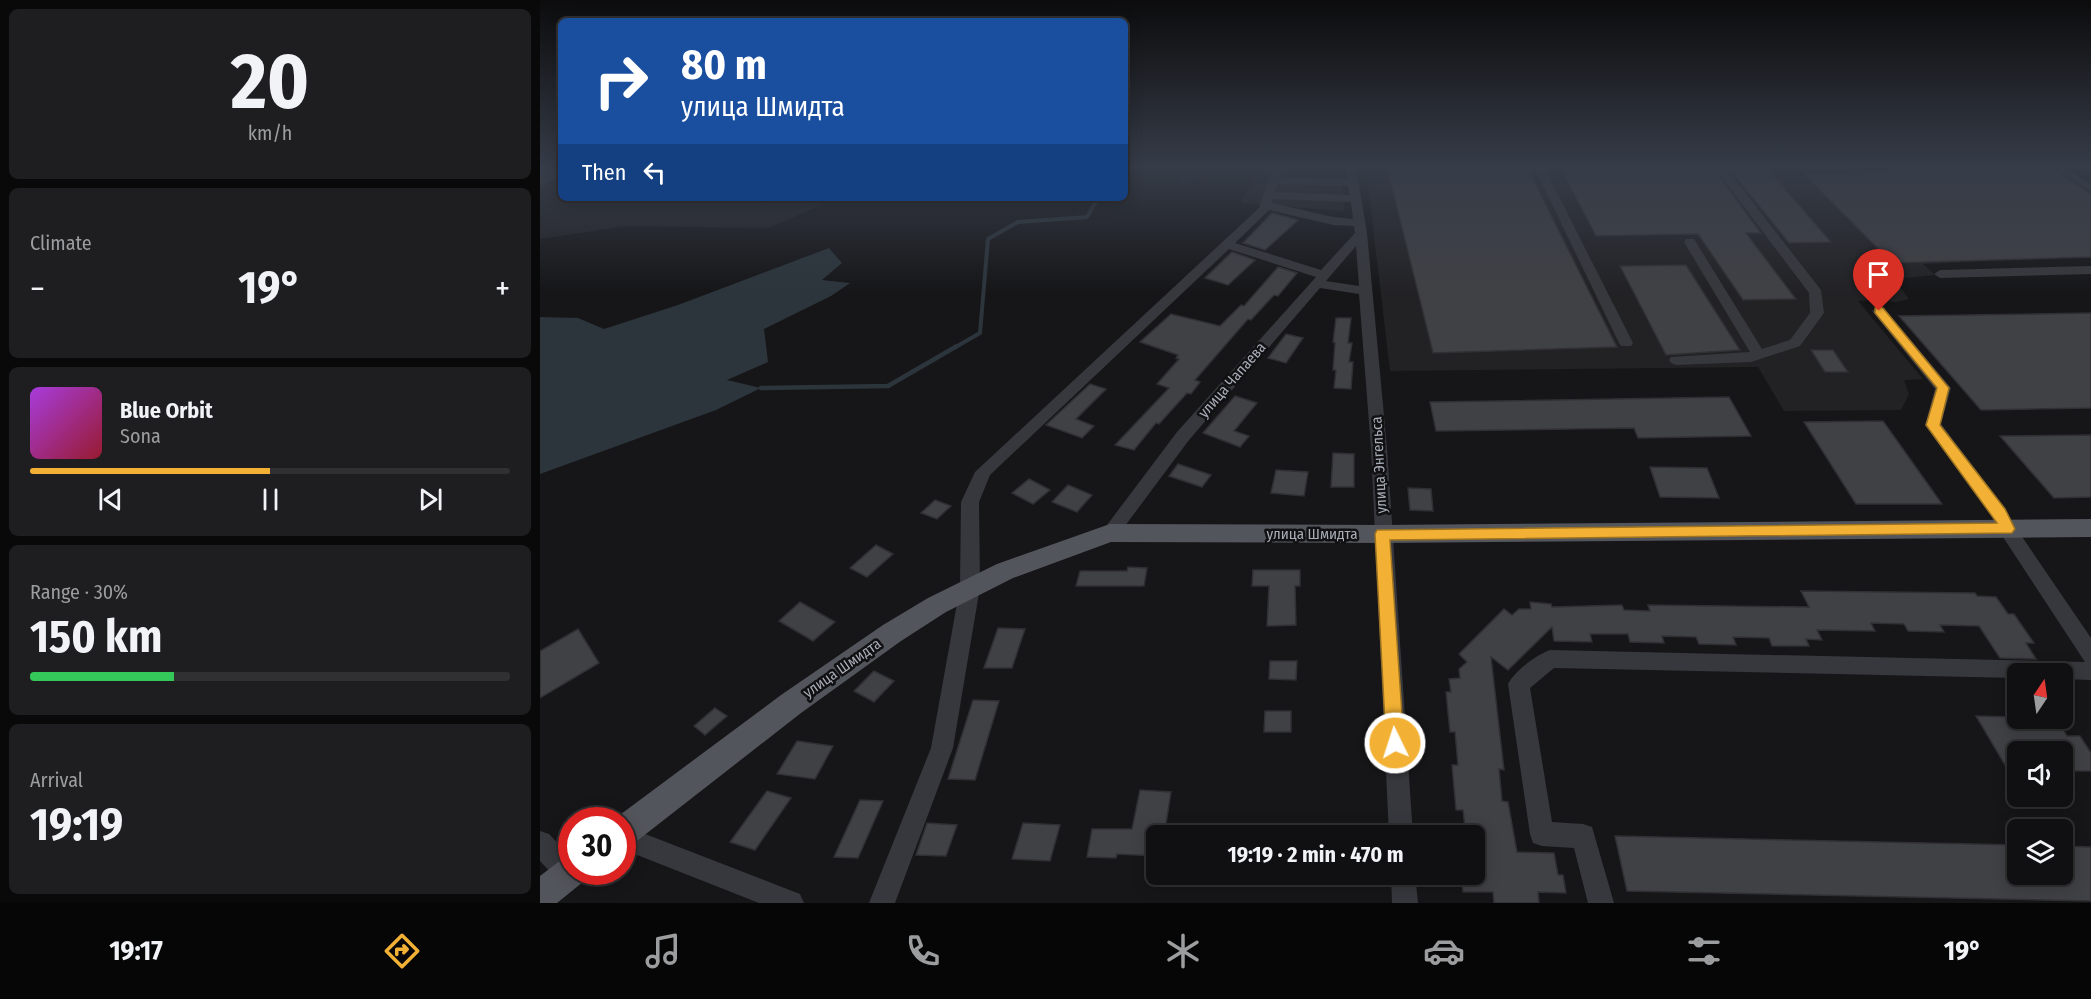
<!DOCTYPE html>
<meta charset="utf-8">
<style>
:root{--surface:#101012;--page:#1e1e20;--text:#f1f3f6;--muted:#9c9d9f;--line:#303032;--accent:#f2b134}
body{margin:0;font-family:"Fira Sans Condensed",sans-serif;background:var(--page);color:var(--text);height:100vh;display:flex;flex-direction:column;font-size:22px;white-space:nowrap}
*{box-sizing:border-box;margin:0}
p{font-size:20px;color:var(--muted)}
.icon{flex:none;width:33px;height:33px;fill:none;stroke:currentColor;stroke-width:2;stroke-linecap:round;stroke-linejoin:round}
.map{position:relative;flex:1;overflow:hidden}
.panel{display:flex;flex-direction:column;gap:9px;padding:9px;background:#09090a;width:540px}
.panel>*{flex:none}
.hud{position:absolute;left:18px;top:18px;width:570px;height:183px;border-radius:9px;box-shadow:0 3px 15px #0003,0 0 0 2px var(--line);background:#1a4fa0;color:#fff;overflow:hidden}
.needle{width:39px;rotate:13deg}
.tools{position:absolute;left:1467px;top:663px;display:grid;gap:12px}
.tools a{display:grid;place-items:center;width:66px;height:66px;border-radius:9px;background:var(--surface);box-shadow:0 3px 15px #0003,0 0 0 2px var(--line);font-size:30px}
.speed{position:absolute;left:18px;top:807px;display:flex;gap:12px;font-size:30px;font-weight:700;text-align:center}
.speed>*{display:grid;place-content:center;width:78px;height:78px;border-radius:50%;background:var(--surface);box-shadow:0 3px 15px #0003,0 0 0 2px var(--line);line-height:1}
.speed .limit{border:9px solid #d22;background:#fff;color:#111}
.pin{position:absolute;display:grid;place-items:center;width:51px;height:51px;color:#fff;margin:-62px -26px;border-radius:50% 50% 50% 0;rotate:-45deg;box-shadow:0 0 6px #0007}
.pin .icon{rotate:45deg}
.me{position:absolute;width:66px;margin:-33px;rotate:356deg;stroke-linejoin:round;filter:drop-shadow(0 0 4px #0008)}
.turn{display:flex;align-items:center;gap:21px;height:126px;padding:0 24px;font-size:27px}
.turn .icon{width:78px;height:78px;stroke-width:2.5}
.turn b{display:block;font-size:42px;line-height:51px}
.then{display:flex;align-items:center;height:57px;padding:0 24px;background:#0003;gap:12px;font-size:22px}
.big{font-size:45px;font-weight:700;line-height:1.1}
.panel .tile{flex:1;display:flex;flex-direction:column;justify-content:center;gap:9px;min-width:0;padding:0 21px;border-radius:9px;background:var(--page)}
.panel .dial{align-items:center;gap:0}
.dial b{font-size:78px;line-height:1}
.song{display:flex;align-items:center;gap:18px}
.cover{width:72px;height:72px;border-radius:9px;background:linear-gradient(135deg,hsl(280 70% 55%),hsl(350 70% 35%))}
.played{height:6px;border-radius:3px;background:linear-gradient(90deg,var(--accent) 50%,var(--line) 50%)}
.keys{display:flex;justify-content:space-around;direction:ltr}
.heat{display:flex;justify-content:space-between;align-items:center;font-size:33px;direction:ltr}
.charge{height:9px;border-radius:4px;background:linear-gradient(90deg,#34c759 30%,var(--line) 0)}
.trip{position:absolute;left:606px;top:825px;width:339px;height:60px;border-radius:9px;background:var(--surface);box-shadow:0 3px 15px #0003,0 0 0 2px var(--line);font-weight:700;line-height:60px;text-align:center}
.menu{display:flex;height:96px;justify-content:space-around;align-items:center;background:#060607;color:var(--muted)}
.menu .icon{width:42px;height:42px}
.menu .active{color:var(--accent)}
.menu b{font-size:27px;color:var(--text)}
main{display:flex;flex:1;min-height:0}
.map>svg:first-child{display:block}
.built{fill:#222225}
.water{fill:#2c353c}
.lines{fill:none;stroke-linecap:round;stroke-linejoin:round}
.stream-far1{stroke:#2c353c;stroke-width:4}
.stream{stroke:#2c353c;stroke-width:4.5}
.building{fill:#404145;stroke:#303034;stroke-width:1.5}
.minor{fill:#37383d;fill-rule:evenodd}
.major{fill:#53555c;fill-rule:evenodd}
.route{fill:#f2b134;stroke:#9d7322;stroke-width:1.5}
.labels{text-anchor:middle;stroke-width:5;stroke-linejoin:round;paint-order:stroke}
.street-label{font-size:15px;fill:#a8adb8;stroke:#111113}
</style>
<main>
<section class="panel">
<div class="tile dial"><b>20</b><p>km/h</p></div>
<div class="tile"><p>Climate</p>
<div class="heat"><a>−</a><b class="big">19°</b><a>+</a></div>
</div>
<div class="tile">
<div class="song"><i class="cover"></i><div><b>Blue Orbit</b><p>Sona</p></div></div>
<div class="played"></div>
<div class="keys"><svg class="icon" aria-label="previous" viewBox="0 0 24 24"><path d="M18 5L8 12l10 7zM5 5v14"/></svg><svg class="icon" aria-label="pause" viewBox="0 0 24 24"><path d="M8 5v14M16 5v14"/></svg><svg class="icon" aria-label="next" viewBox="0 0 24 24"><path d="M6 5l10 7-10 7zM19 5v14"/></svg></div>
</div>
<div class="tile"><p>Range · 30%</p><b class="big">150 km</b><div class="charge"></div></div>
<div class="tile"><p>Arrival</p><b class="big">19:19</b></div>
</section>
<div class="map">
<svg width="1551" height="903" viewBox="0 0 1551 903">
<rect width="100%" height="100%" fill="#161618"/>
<g class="built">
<polygon points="0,167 21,167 21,198 297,198 229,228 87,226 0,239"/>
<polygon points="611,167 706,167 642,183 627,172"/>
<polygon points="719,167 802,167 804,211 701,203"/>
<polygon points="826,167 1236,167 1244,176 1344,174 1446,261 1383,264 1395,275 1354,279 1369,299 1356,302 1337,300 1318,301 1383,379 1364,380 1369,394 1361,410 1244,411 1218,367 850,371"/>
</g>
<polygon class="water" points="289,248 302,263 282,280 310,283 291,296 224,329 228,362 187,380 221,388 176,410 0,474 0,317 38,318 64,329 138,305"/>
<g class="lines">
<polyline class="stream-far1" points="414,348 440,333 448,239 478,222 547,217 558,198"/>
<polyline class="stream" points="221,388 348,386 417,346"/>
</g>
<g class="building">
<polygon points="0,167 21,167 21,174 0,188"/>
<polygon points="847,167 987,167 1077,347 893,353"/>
<polygon points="1020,167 1172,167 1221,233 1206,233 1256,299 1203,300 1158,234 1056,236"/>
<polygon points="1188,167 1226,167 1291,242 1249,243"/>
<polygon points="1357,167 1511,167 1551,194 1551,257 1352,263 1264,174 1362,171"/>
<polygon points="732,213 758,220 725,250 703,243"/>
<polygon points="692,252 715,260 688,285 665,278"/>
<polygon points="1146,265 1200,350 1126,355 1080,266"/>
<polygon points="738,267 757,273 738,296 734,295 711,320 708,319 655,380 660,382 651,394 647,393 619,424 616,423 594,450 575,445 629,388 617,384 639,359 636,358 638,355 600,342 631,314 680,326 701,305 704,306"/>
<polygon points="1551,313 1551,408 1441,410 1359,316"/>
<polygon points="796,318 811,318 808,343 812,343 809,362 813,362 811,389 794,388 796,370 793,370 795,343 793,342"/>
<polygon points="746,334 763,338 746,363 728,358"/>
<polygon points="1271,350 1293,350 1308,372 1285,372"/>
<polygon points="550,384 566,389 536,419 554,426 542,438 506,425"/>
<polygon points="695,396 717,403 694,431 709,436 700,447 663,433"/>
<polygon points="1189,397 1211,436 1098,438 1094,428 896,431 890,402"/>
<polygon points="1343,421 1402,504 1316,504 1264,422"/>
<polygon points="1551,435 1551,497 1514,498 1460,436"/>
<polygon points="793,453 814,454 814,487 791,487"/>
<polygon points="638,464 671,475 662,487 629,476"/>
<polygon points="1110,467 1167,468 1179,498 1120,497"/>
<polygon points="736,470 768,472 764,496 731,493"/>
<polygon points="489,479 510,490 493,504 472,493"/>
<polygon points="528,485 552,495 537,512 512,502"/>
<polygon points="868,488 891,489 893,511 870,510"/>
<polygon points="395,500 411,506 397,519 381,513"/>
<polygon points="336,545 353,554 327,577 310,568"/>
<polygon points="588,567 607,568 604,586 536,586 540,571 587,571"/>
<polygon points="713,570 760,570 760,586 755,586 756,625 727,626 729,586 712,586"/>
<polygon points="1261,591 1435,593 1437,596 1456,597 1468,614 1474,614 1494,643 1486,643 1496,659 1460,658 1439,626 1400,625 1404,632 1368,631 1364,624 1331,623 1335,631 1277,630 1282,640 1266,639 1269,646 1232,646 1229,638 1193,637 1196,645 1159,644 1156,637 1122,636 1124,643 1090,642 1088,634 1050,634 1052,642 1014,641 1012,627 968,670 951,657 964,770 959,769 962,801 968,802 977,852 1014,853 1018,875 1023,875 1026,893 998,892 999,903 954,903 953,892 923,892 921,874 934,874 934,836 926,836 923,810 916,810 912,765 918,765 915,732 910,732 906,692 911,692 909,679 920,678 919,669 927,662 919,654 964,609 972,615 979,609 991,609 990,602 1011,604 1012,607 1082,605 1084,610 1110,611 1108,605 1269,607"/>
<polygon points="260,602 295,622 273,641 239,621"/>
<polygon points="458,628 485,629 472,668 444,668"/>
<polygon points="38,629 59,663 0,698 0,651"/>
<polygon points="730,661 757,661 756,680 729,679"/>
<polygon points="334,671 354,681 334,702 314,691"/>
<polygon points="433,700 459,701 435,780 408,779"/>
<polygon points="175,708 187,716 165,735 154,726"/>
<polygon points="725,711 751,711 751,732 724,732"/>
<polygon points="1436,716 1516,718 1527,736 1540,736 1551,753 1551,771 1526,771 1522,766 1522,752 1478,752 1478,765 1465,765"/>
<polygon points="257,741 293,746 275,779 237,774"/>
<polygon points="600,790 631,792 624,836 616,836 616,856 577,854 576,858 547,857 552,829 592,829"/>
<polygon points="227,791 251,798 215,850 190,842"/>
<polygon points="320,800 343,801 318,858 294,857"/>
<polygon points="387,823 417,825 406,856 376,855"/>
<polygon points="483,823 520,825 510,861 472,859"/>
<polygon points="1075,836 1478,845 1478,874 1522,874 1522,846 1551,847 1551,901 1087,891"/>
</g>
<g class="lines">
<g class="minor">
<path d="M 733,167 L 743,167 L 740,177 L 807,179 L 806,167 L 816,167 L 827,233 L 847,448 L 873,836 L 849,836 L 831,448 L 819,294 L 780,288 L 649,440 L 576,538 L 570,540 L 564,538 L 561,533 L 637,432 L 776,277 L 689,249 L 450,475 L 439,502 L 440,587 L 413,748 L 355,903 L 329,903 L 391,748 L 420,587 L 421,502 L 435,472 L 719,208 ZM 738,184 L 808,186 L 810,195 L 735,192 ZM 733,199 L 811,202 L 813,219 L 793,217 L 732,203 ZM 729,210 L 793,225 L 814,226 L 815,233 L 781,270 L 695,243 ZM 816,246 L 819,286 L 786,281 Z"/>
<polygon points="994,167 1004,167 1093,343 1091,346 1081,346 1079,343"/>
<polygon points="1174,167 1185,167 1281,290 1284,313 1260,346 1211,362 1136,365 1131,363 1129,360 1131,357 1210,352 1144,242 1146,239 1154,239 1222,349 1250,340 1270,313 1269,293"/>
<polygon points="1513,167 1525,167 1551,184 1551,192"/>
<polygon points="1551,266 1551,274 1400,278 1394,274 1400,270"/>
<path d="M 1339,307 L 1344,308 L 1411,388 L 1401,424 L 1465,508 L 1474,525 L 1551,638 L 1551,680 L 1522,679 L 1522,674 L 1478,674 L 1478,678 L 1014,668 L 990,688 L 1012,822 L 1043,824 L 1052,827 L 1074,903 L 1048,903 L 1034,848 L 1002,846 L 993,843 L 990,834 L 968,684 C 975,671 996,655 1010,650 L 1545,662 L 1461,534 L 1452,516 L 1385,425 L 1395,389 L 1332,311 Z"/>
<polygon points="82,825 260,894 264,903 219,903 82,849"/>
<polygon points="0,831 9,834 32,858 32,872 41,873 38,882 29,885 20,882 0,861"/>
<polygon points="851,874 875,874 878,903 852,903"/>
</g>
<g class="major">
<polygon points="1551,519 1551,537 842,543 571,542 473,578 406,612 361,641 261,713 93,844 82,848 82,820 73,820 241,695 343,625 388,598 457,564 570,524 842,525"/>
<polygon points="32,855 32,872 48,872 43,882 17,903 0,903 0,876 21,860"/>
</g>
</g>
<linearGradient id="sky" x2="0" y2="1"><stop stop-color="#0c0c0d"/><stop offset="0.57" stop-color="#363c48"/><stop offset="1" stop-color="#363c48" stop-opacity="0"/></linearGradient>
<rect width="1551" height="293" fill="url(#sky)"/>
<polygon class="route" points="1339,307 1343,308 1409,388 1400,425 1465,509 1475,529 1472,533 850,540 864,743 862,749 855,751 849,749 846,743 835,534 837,530 1457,523 1386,425 1397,388 1335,313 1335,308"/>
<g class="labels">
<g class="street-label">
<text transform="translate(692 380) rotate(-49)" y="5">улица Чапаева</text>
<text transform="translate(839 465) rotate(-93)" y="5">улица Энгельса</text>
<text x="772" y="539">улица Шмидта</text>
<text transform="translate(302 668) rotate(-35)" y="5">улица Шмидта</text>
</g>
</g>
</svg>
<div class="tools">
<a><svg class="needle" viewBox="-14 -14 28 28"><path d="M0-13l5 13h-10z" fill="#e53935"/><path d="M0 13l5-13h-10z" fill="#9c9d9f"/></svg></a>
<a><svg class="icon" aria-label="sound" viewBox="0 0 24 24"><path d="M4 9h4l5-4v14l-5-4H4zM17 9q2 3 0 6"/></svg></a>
<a><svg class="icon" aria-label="layers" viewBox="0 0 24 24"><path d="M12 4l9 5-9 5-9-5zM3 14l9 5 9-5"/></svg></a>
</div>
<div class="speed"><div class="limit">30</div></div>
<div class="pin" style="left:1339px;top:311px;background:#d93025"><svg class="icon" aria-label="arrive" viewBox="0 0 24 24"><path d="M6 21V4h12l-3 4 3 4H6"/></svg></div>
<svg class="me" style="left:855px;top:743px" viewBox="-20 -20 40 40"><circle r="17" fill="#f2b134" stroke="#fff" stroke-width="3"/><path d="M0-11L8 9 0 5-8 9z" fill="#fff"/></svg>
<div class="trip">19:19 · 2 min · 470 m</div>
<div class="hud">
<div class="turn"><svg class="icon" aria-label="right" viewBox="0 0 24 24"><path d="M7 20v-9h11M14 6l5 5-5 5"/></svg><div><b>80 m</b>улица Шмидта</div></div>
<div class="then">Then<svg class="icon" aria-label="left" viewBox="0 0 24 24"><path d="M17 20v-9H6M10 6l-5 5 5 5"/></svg></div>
</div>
</div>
</main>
<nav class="menu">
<b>19:17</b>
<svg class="icon active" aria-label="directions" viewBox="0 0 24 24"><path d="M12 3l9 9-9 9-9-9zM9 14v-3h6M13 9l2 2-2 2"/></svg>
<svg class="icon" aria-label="music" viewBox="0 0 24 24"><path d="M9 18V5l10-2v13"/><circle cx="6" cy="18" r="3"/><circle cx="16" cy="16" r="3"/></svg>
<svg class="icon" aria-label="phone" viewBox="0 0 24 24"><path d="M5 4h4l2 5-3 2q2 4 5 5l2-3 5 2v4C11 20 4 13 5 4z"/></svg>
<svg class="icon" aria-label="climate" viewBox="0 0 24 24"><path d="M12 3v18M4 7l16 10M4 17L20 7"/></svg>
<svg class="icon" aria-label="car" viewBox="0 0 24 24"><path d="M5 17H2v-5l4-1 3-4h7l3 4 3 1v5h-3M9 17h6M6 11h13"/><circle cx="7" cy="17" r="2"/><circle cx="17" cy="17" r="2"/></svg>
<svg class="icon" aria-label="filters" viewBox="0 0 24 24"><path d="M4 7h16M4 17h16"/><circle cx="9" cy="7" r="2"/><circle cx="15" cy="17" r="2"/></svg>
<b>19°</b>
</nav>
